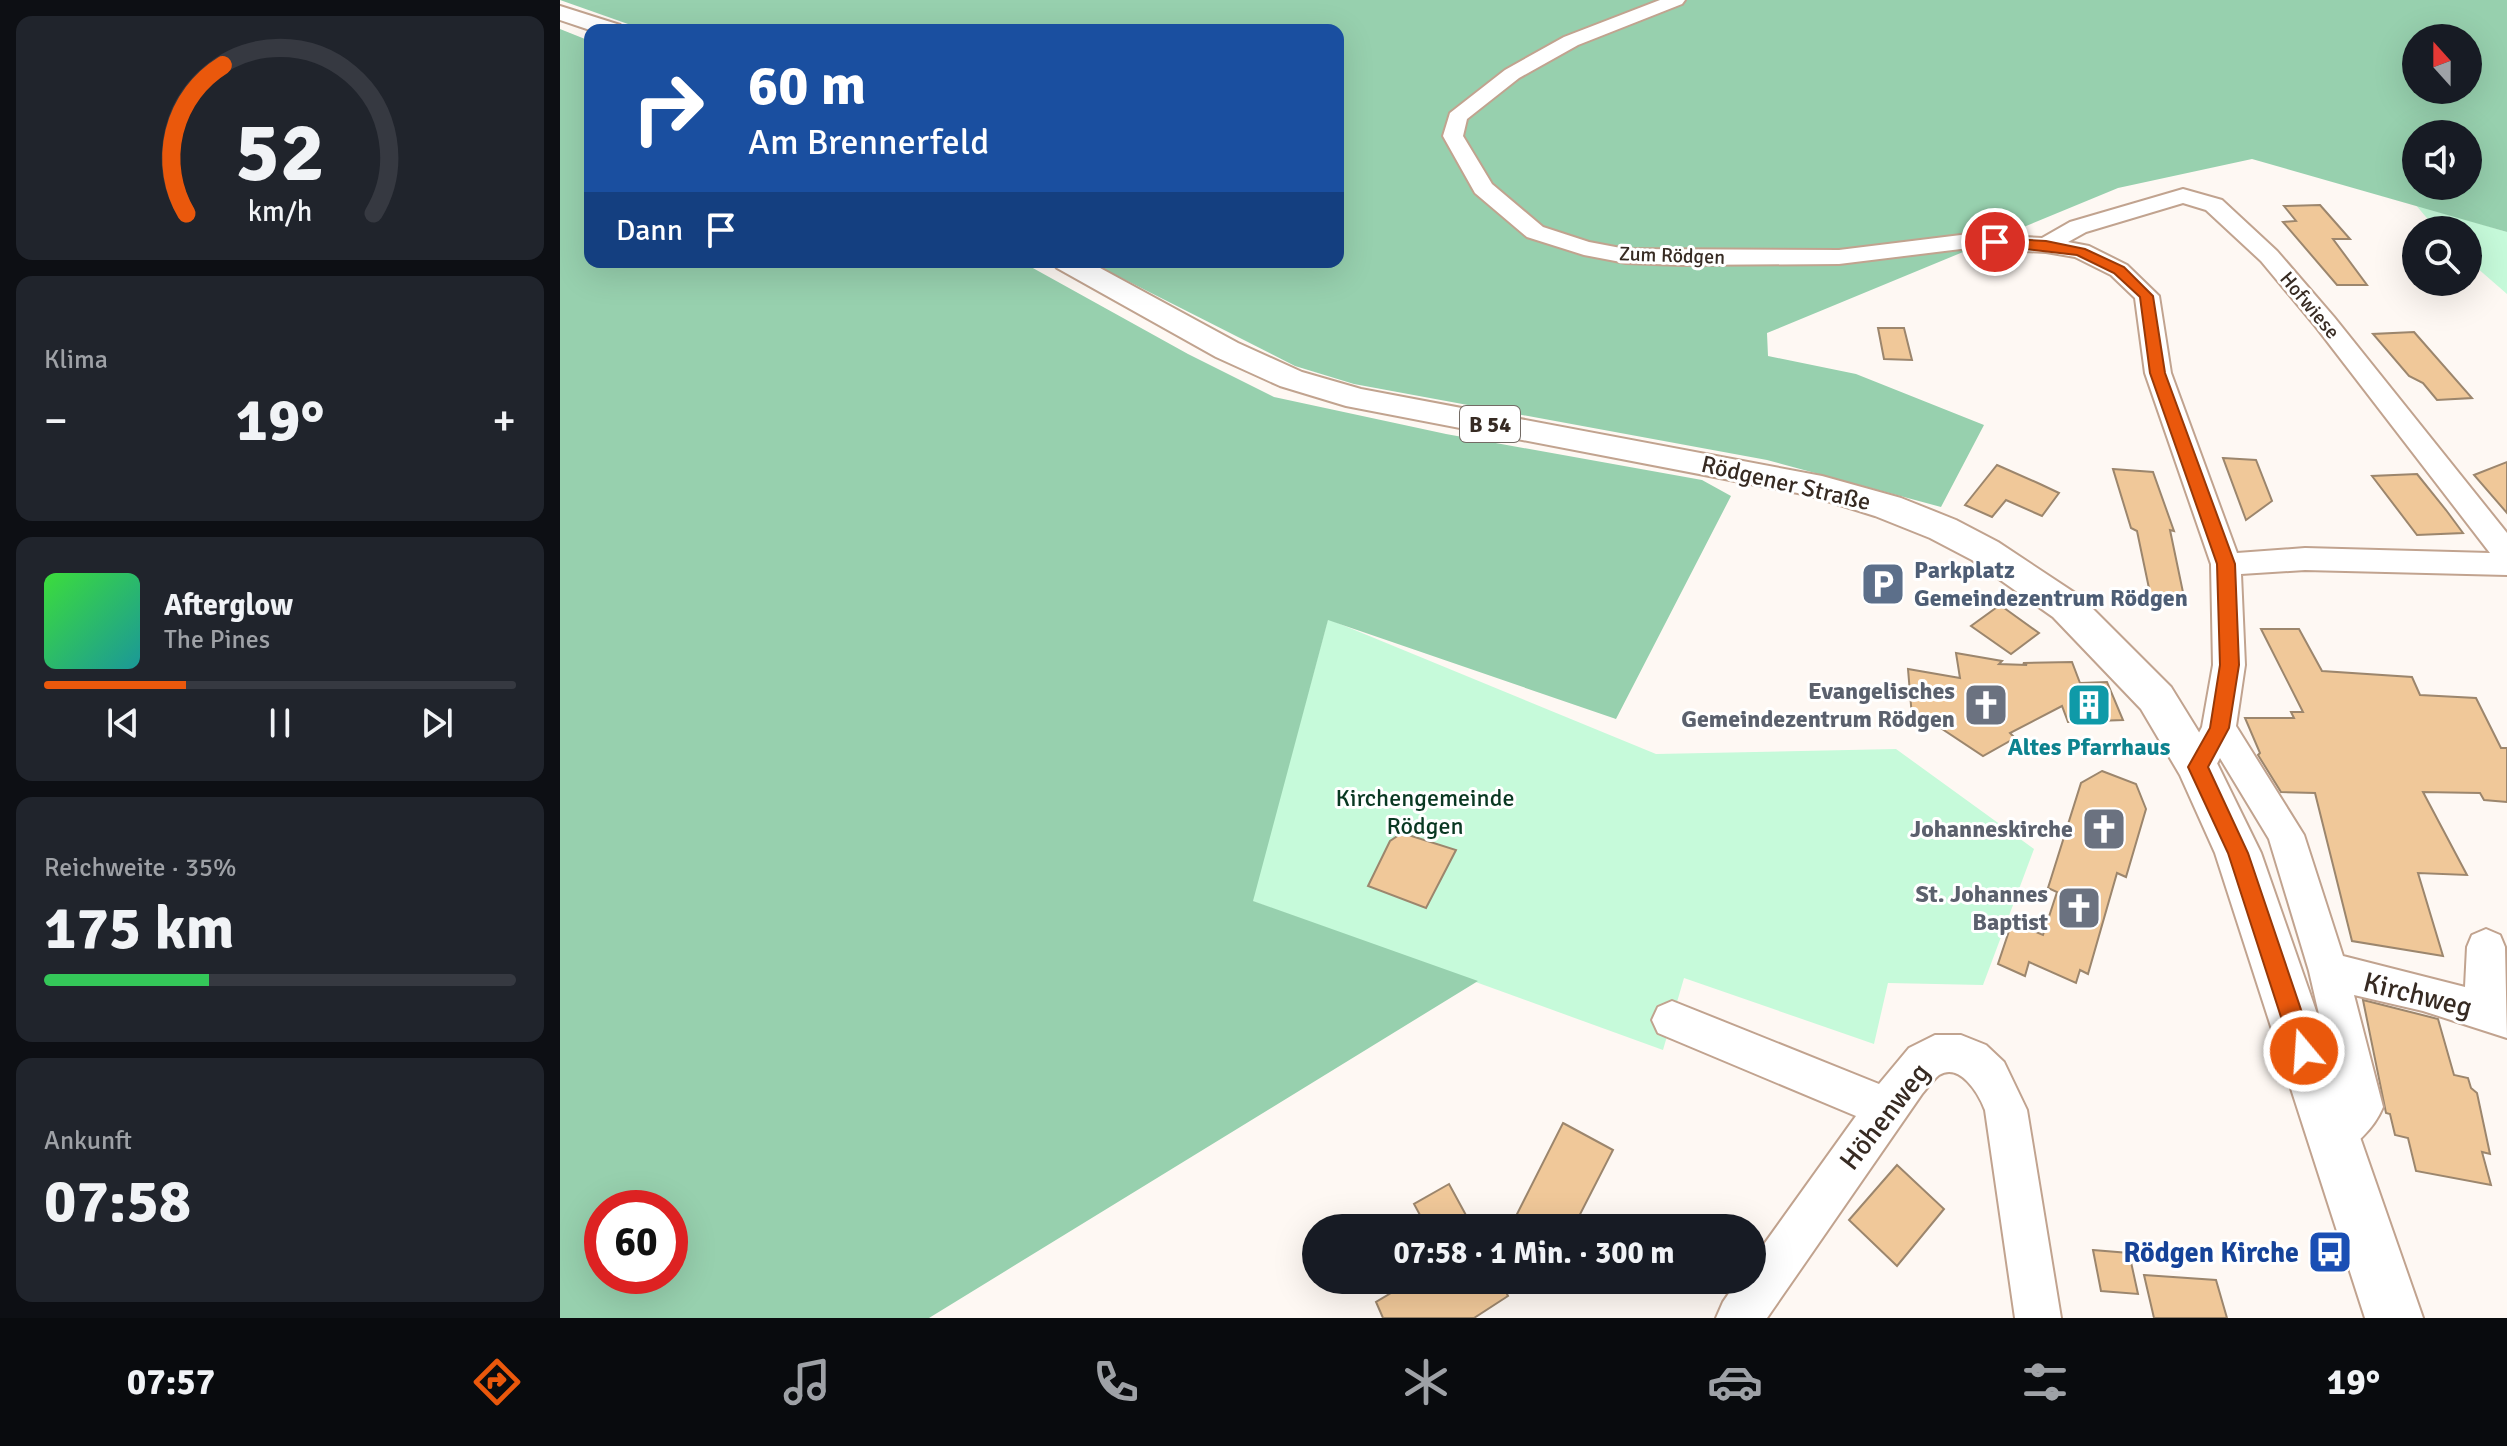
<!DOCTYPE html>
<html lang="de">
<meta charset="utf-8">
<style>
:root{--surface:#171b24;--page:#20242c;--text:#f1f3f6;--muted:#9ea1a6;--line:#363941;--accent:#ea580c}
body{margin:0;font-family:Signika,sans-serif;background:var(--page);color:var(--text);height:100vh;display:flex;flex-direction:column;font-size:30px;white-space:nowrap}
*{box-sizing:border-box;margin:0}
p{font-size:26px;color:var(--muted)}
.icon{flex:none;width:44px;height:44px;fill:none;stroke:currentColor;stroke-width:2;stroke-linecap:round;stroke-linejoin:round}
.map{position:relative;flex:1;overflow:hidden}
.drawer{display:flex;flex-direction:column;gap:16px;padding:16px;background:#0d0f14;width:560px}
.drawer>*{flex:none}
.guide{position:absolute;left:24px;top:24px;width:760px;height:244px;border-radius:16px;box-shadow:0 8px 32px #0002;background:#1a4fa0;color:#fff;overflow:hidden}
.needle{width:52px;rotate:339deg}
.tools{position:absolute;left:1842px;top:24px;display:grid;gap:16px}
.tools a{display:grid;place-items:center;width:80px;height:80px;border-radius:50%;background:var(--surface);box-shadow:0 8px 32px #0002;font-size:40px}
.speed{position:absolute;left:24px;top:1190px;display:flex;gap:16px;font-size:40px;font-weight:700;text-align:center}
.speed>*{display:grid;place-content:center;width:104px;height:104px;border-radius:50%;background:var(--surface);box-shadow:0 8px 32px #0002;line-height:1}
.speed .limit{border:12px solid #d22;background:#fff;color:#111}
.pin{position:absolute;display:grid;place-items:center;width:68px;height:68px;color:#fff;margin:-34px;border:4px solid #fff;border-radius:50%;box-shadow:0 2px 8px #0007}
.me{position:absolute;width:88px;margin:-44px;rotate:342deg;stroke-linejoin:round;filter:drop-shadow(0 0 6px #0008)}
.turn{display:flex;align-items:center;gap:28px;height:168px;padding:0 32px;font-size:36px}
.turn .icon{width:104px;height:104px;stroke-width:2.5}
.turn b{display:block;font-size:56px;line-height:68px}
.then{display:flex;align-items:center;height:76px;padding:0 32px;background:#0003;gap:16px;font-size:30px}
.big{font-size:60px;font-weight:700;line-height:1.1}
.drawer .widget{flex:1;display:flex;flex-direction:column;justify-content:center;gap:12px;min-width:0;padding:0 28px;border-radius:16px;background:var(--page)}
.drawer .dial{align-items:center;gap:0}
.dial svg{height:208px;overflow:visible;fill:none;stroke:var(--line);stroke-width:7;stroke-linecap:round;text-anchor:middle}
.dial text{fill:var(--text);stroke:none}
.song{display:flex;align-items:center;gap:24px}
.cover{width:96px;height:96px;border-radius:12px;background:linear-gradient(135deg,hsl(120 70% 55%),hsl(180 70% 35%))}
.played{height:8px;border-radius:4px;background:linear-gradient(90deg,var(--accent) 30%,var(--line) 30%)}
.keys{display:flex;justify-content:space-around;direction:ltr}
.heat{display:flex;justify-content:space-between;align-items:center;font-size:44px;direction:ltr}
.charge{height:12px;border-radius:6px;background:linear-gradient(90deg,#34c759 35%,var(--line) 0)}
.trip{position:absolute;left:742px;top:1214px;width:464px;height:80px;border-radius:40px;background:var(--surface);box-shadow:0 8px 32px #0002;font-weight:700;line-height:80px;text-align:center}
.tab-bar{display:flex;height:128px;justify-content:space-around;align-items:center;background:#090b0e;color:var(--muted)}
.tab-bar .icon{width:56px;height:56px}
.tab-bar .selected{color:var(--accent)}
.tab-bar b{font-size:36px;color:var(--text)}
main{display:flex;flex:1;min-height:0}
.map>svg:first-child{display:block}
.green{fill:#c6fada}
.forest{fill:#97d0ae;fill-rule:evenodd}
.building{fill:#f0c899;stroke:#9c866d;stroke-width:2}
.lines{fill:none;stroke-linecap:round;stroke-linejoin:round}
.minor-casing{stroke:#c1a38f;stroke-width:4}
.major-casing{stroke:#c1a38f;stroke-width:4}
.minor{fill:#fff;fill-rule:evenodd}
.major{fill:#fff;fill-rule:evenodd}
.route{fill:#ea580c;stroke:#983908;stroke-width:2}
.labels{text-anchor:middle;stroke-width:6;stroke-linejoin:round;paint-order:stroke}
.far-street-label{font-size:20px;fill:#372b23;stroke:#fff}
.shield{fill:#fff;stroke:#736b65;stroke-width:2}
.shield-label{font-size:22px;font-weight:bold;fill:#372b23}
.street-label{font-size:24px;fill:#372b23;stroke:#fff}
.service-label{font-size:24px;font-weight:bold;fill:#4e5e75;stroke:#fff;text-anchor:start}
.worship-label{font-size:24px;font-weight:bold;fill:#5b616d;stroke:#fff;text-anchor:end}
.culture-label{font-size:24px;font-weight:bold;fill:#0d838f;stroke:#fff}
.park-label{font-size:24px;fill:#093822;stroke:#fff}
.near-street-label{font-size:28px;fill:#372b23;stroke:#fff}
.near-transit-label{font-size:28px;font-weight:bold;fill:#164399;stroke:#fff;text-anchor:end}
</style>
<main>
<section class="drawer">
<div class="widget dial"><svg viewBox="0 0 100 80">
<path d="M14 69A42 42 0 1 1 86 69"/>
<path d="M14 69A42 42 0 0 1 28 12" stroke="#ea580c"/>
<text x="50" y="56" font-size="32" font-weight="700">52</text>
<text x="50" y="72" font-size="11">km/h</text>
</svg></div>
<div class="widget"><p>Klima</p>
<div class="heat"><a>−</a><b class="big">19°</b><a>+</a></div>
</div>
<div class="widget">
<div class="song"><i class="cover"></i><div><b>Afterglow</b><p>The Pines</p></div></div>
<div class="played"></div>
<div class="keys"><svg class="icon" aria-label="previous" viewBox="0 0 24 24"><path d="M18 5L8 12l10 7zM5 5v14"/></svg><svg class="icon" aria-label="pause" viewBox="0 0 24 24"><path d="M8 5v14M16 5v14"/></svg><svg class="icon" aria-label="next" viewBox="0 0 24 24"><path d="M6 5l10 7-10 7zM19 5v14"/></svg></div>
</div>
<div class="widget"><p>Reichweite · 35%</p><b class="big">175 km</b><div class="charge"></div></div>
<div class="widget"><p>Ankunft</p><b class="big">07:58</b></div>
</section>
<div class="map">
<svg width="1947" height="1318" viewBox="0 0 1947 1318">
<rect width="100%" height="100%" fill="#fef8f3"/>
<g class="green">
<polygon points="1855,204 1947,232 1947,294 1908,260 1908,230 1877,230"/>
<polygon points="768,619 1096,754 1336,749 1474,849 1423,985 1328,983 1314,1044 1124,978 1103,1050 692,901"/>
</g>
<g class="forest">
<path d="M 0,0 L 1947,0 L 1947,232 L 1692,159 L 1558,188 L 1207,333 L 1208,356 L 1296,374 L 1424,425 L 1381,507 L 1207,460 L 794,384 L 735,366 L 530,262 L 778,262 L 778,30 L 85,30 ZM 1856,38 L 1908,38 L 1908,90 L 1856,90 ZM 1856,134 L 1908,134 L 1908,186 L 1856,186 Z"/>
<path d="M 0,29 L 30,41 L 30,262 L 462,262 L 628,354 L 714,397 L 886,434 L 1142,480 L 1171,496 L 1056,719 L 768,620 L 693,901 L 918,981 L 369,1318 L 0,1318 ZM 42,1208 L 110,1208 L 110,1276 L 42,1276 Z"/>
</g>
<g class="building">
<polygon points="1760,205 1790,239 1773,239 1807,285 1777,285 1723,222 1736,221 1724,206"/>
<polygon points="1318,328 1344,328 1352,360 1324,359"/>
<polygon points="1854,332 1912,398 1877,400 1863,383 1849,376 1813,334"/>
<polygon points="1663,458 1696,460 1712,501 1686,520"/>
<polygon points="1947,462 1947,513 1914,475"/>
<polygon points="1437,465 1480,484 1499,493 1482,516 1446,500 1432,517 1405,505"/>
<polygon points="1553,469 1593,472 1614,531 1610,530 1624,597 1590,593 1577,531 1571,528"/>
<polygon points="1857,474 1886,510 1903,533 1857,535 1812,476"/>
<polygon points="1440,605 1479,633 1451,654 1411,626"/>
<polygon points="1701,629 1739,629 1762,671 1852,677 1860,695 1916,698 1941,748 1947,748 1947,802 1924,800 1920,793 1863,792 1907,875 1858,873 1883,956 1792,941 1755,793 1721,792 1698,755 1700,753 1685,718 1734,718 1731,712 1743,712"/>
<polygon points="1396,653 1442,661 1439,664 1467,665 1463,663 1512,662 1520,683 1547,682 1563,720 1508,722 1502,706 1450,733 1455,738 1423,756 1367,719 1352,717 1348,669 1400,678"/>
<polygon points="1542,771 1576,784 1586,809 1566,877 1557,873 1528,974 1520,970 1516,983 1469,962 1465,976 1438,964 1452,922 1483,935 1497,892 1488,888 1521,783"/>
<polygon points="842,833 896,850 866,908 808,886 830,841"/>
<polygon points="1803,1000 1878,1019 1894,1075 1908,1078 1911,1088 1917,1093 1930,1154 1922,1152 1931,1185 1856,1171 1848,1138 1835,1135 1830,1114 1826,1113"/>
<polygon points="1003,1123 1053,1150 1013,1228 977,1228 956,1216"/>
<polygon points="1337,1165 1384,1209 1337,1266 1289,1220"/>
<polygon points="889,1184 913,1228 867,1228 854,1204"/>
<polygon points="1533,1250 1569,1253 1578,1294 1541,1291"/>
<polygon points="1584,1275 1656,1280 1667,1318 1594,1318"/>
<polygon points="853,1280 940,1280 948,1296 914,1318 823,1318 816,1302"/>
</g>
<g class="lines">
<g class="minor-casing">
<g id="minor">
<path d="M 1100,0 L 1125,0 L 1122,4 L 1018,45 L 959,78 L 907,119 L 903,136 L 932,184 L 983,227 L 1029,242 L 1066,249 L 1279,250 L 1409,234 L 1482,238 L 1510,222 L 1623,189 L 1662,200 L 1717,251 L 1774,317 L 1947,533 L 1947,575 L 1745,570 L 1681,574 L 1685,665 L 1676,726 L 1744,835 L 1783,956 L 1905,987 L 1907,947 L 1912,935 L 1926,929 L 1940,935 L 1945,947 L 1947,1038 L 1863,1011 L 1794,995 L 1823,1107 C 1814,1129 1794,1148 1772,1157 L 1757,1151 L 1751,1136 L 1757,1121 L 1779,1100 L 1749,971 L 1709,839 L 1660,758 L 1650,777 L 1638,781 L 1626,777 L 1621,767 L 1642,727 L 1653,665 L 1651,564 L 1585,373 L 1575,298 L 1551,275 L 1515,257 L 1486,252 L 1409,248 L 1279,264 L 1121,265 L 1066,263 L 1024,255 L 967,237 L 915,193 L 883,136 L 890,113 L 945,70 L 1004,37 ZM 1623,203 L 1646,210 L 1701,261 L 1756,327 L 1930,553 L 1745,548 L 1677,553 L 1611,373 L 1599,296 L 1567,265 L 1529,246 L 1508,242 L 1526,232 Z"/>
<path d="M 1112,1001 L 1319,1084 L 1349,1048 L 1375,1035 L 1401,1035 L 1426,1045 L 1444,1062 L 1467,1110 L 1501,1318 L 1455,1318 L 1425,1110 C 1419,1094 1400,1062 1379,1075 C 1373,1080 1367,1088 1362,1094 L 1207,1318 L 1156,1318 L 1163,1302 L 1178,1280 L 1192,1280 L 1192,1261 L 1296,1116 L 1098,1033 L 1092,1020 L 1098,1007 Z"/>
</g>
</g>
<g class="major-casing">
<g id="major">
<polygon points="0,6 60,25 63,30 30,30 0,20"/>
<polygon points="492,262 529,262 678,343 742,372 801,389 1262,476 1341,498 1396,520 1438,542 1521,597 1611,687 1653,755 1701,853 1863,1318 1805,1318 1655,853 1620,775 1581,709 1493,617 1412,560 1370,538 1315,516 1248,495 786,406 720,386 656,357 497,268"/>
</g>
</g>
<use href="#minor" class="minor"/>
<use href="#major" class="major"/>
</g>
<polygon class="route" points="1435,238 1486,241 1525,249 1564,267 1593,296 1605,373 1675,564 1679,665 1669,728 1648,767 1688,853 1755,1051 1752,1059 1744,1062 1736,1059 1732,1051 1668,853 1628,767 1650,728 1660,665 1657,564 1590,373 1580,297 1554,273 1517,255 1430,245 1428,242"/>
<defs>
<g id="parking-square" transform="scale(2.3)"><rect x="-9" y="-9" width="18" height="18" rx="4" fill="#5c6f8a" stroke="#fff"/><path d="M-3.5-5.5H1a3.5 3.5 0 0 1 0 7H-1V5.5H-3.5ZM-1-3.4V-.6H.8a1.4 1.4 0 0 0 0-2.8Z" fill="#fff"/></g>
<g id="church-square" transform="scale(2.3)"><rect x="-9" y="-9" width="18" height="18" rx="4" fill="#6b7280" stroke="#fff"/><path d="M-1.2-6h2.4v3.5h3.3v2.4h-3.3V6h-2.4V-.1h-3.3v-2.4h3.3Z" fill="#fff"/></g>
<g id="building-square" transform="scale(2.3)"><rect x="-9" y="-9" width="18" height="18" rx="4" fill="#0f9aa8" stroke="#fff"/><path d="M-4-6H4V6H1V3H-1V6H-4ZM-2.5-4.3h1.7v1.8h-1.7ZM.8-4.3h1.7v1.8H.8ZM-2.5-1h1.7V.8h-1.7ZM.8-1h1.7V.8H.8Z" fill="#fff"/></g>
<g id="bus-square" transform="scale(2.3)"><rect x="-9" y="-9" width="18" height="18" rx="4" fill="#1a4fb4" stroke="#fff"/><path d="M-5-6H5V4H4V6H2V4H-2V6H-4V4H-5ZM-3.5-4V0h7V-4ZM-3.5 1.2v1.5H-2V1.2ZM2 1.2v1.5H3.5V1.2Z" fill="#fff"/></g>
</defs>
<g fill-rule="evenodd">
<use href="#parking-square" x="1323" y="584"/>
<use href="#church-square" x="1426" y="705"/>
<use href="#building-square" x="1529" y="705"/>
<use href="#church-square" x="1544" y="829"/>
<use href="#church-square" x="1519" y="908"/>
<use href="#bus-square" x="1770" y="1252"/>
</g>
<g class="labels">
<g class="far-street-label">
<text transform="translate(1112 255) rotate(2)" y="7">Zum Rödgen</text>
<text transform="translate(1750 305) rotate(50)" y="7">Hofwiese</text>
</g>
<rect class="shield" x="900" y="406" width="60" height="36" rx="6"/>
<g class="shield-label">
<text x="930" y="432">B 54</text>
</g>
<g class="street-label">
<text transform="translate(1226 483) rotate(13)" y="8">Rödgener Straße</text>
</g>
<g class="service-label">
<text x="1354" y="578">Parkplatz<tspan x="1354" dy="28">Gemeindezentrum Rödgen</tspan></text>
</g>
<g class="worship-label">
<text x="1395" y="699">Evangelisches<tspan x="1395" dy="28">Gemeindezentrum Rödgen</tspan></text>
<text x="1513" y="837">Johanneskirche</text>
<text x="1488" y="902">St. Johannes<tspan x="1488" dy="28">Baptist</tspan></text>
</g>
<g class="culture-label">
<text x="1529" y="755">Altes Pfarrhaus</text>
</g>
<g class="park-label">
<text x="865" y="806">Kirchengemeinde<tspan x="865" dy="28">Rödgen</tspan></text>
</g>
<g class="near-street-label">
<text transform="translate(1858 994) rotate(14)" y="10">Kirchweg</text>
<text transform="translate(1324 1116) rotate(-52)" y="10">Höhenweg</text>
</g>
<g class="near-transit-label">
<text x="1739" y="1262">Rödgen Kirche</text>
</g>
</g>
</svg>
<div class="tools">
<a><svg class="needle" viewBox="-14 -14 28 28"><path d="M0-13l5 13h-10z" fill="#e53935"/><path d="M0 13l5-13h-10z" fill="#9ea1a6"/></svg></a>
<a><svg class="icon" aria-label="sound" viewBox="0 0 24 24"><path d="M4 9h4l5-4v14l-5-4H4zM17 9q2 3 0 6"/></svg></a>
<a><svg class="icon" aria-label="search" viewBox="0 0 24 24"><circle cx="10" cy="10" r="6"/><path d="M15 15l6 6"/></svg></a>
</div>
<div class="speed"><div class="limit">60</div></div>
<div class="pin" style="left:1435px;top:242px;background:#d93025"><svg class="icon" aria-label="arrive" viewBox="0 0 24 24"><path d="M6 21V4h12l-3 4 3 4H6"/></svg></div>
<svg class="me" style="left:1744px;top:1051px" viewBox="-20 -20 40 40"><circle r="17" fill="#ea580c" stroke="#fff" stroke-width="3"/><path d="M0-11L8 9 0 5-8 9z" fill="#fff"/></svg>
<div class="trip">07:58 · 1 Min. · 300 m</div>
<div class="guide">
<div class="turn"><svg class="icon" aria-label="right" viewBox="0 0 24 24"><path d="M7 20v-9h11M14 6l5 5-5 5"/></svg><div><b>60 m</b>Am Brennerfeld</div></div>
<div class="then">Dann<svg class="icon" aria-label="arrive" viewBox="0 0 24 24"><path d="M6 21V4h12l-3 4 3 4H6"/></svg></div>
</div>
</div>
</main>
<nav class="tab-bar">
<b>07:57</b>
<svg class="icon selected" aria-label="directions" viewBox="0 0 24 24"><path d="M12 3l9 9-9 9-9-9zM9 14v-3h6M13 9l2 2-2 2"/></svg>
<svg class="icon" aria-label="music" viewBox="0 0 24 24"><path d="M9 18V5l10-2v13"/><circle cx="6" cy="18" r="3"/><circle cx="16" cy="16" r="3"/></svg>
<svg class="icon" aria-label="phone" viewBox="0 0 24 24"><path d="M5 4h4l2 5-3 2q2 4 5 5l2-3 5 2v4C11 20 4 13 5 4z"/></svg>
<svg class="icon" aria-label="climate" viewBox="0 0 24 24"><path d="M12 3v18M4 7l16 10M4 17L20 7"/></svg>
<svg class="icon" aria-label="car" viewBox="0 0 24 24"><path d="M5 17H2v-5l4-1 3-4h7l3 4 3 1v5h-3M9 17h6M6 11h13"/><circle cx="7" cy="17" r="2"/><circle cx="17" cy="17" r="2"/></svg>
<svg class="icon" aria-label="filters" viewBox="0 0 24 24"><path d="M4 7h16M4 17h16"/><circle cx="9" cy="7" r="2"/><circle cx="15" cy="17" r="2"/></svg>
<b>19°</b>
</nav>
